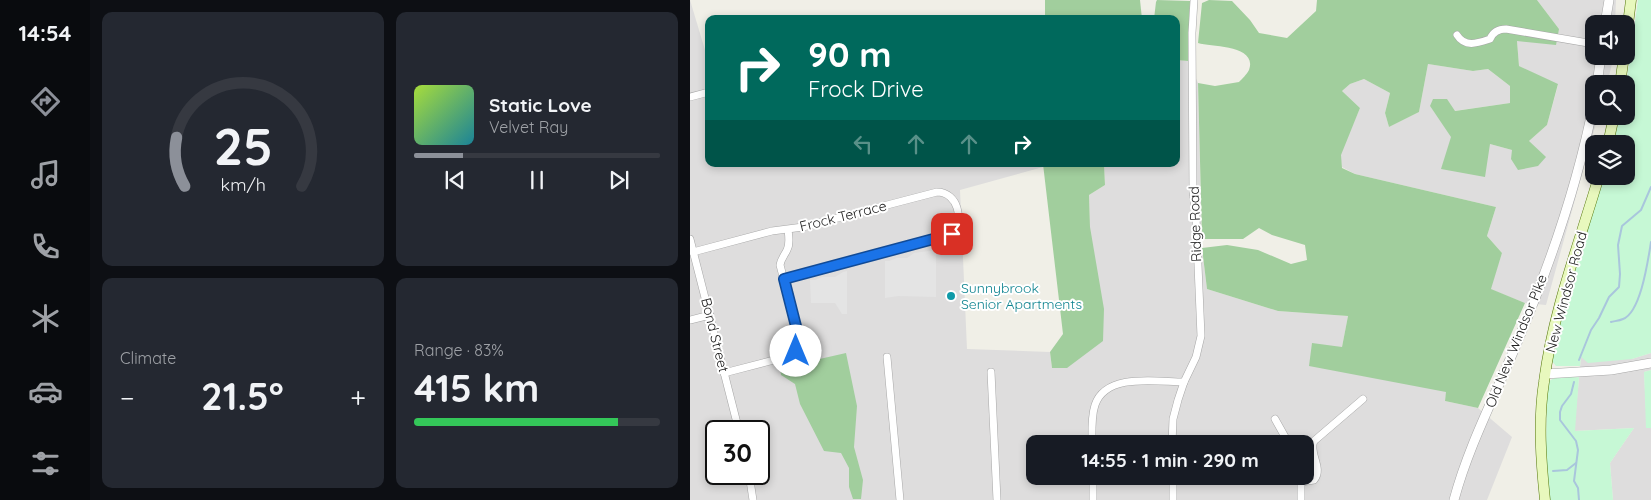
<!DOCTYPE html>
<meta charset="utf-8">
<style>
:root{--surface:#171b24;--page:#242831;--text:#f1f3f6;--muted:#9ea1a6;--line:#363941;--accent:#8c9099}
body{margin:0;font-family:Quicksand,sans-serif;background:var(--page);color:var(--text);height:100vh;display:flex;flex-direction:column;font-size:19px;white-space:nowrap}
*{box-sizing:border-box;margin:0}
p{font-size:16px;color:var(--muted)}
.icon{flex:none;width:28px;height:28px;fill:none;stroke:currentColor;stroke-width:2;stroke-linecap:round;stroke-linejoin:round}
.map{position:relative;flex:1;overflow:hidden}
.sheet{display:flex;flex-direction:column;gap:12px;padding:12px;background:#0d0f14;width:600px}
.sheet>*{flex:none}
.top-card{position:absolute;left:15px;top:15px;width:475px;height:152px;border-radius:10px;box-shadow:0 2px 8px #0003;background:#00695c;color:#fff;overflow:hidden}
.controls{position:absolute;left:895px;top:15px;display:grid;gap:10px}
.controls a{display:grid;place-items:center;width:50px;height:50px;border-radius:10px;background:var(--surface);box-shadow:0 2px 8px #0003;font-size:25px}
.speed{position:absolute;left:15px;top:420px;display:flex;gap:10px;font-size:25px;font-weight:700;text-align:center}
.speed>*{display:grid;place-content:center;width:65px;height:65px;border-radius:50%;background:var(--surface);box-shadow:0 2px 8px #0003;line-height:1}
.speed .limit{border:2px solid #111;border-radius:8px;background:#fff;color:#111}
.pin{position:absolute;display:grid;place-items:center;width:42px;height:42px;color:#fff;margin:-21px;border-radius:10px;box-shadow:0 2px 8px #0006}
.me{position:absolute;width:55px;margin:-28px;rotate:0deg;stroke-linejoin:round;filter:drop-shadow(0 0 4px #0008)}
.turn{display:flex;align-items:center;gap:18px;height:105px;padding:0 20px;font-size:22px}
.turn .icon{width:65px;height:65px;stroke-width:2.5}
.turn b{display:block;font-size:35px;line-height:42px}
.lanes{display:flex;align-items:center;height:48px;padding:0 20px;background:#0003;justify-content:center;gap:25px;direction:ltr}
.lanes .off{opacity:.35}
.big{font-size:38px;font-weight:800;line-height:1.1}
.sheet .card{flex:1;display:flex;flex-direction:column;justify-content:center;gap:8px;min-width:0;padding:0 18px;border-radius:10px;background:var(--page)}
.sheet .dial{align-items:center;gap:0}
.dial svg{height:130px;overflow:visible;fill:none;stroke:var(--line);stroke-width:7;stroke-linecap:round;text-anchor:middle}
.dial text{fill:var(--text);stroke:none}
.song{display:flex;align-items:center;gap:15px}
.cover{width:60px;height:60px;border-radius:8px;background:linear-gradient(135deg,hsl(80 70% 55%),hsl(190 70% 35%))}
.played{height:5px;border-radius:2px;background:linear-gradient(90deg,var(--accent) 20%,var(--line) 20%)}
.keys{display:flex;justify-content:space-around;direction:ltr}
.heat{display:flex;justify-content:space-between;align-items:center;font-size:28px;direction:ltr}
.charge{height:8px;border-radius:4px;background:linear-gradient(90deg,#34c759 83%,var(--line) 0)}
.sheet .tiles{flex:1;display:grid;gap:12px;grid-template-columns:repeat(2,1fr)}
.trip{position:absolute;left:336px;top:435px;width:288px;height:50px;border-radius:10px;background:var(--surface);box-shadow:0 2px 8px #0003;font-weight:800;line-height:50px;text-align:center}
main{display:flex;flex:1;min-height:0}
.dock{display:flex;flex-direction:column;width:90px;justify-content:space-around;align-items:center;background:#090b0e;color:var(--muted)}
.dock .icon{width:35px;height:35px}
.dock .on{color:var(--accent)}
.dock b{font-size:22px;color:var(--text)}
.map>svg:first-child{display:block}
.residential{fill:#dedddd;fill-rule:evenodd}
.forest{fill:#a1ce9d}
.park{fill:#c6f8d5}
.parking{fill:#e4e4e4}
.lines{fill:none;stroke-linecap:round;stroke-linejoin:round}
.stream{stroke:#a9c6dc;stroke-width:2}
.minor-casing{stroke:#a7a7a7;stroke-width:8}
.tertiary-casing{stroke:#a7a7a7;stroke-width:10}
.secondary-casing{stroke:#537608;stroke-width:11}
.minor{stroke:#fff;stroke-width:7}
.tertiary{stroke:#fff;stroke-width:9}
.secondary{stroke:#e8f8bd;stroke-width:10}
.route-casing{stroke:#114b97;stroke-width:12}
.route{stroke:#1a73e8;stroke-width:9}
.culture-dot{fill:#0f9aa8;stroke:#fff;stroke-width:2}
.labels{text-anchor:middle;stroke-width:4;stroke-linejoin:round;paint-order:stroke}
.street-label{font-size:14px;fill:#202020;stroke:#fff}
.culture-label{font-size:14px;fill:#0d838f;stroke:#fff;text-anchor:start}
</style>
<main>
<nav class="dock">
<b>14:54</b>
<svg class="icon on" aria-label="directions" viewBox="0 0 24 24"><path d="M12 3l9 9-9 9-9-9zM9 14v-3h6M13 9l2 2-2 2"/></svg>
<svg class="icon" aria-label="music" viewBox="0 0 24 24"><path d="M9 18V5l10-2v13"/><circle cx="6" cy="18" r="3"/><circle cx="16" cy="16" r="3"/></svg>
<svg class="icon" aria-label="phone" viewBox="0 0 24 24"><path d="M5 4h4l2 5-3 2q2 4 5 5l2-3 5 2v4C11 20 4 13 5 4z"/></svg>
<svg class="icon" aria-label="climate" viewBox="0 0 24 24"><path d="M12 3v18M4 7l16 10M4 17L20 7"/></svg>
<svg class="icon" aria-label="car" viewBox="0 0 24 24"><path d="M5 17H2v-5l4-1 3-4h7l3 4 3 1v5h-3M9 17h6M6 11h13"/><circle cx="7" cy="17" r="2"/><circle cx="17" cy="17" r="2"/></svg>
<svg class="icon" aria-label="filters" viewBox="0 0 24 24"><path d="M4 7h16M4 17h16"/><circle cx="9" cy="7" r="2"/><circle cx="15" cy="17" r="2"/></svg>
</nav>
<section class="sheet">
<div class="tiles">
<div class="card dial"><svg viewBox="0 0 100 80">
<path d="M14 69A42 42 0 1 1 86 69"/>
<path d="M14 69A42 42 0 0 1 9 39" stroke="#8c9099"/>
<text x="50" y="56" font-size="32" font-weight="700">25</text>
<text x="50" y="72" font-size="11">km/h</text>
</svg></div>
<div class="card">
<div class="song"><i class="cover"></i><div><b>Static Love</b><p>Velvet Ray</p></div></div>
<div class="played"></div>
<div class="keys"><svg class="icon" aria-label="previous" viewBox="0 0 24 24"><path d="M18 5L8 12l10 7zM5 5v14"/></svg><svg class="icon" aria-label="pause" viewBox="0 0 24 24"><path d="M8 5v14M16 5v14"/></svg><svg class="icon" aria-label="next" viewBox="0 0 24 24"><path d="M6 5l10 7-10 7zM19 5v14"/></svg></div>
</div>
<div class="card"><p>Climate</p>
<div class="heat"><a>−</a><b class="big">21.5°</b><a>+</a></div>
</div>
<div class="card"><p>Range · 83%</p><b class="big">415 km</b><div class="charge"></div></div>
</div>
</section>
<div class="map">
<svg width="961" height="500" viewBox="0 0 961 500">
<rect width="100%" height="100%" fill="#f0efe7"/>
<g class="residential">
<path d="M 0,0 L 15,50 L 19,49 L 19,164 L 353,164 L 353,167 L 270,190 L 277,349 L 360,352 L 362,368 L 377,368 L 400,227 L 399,195 L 415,185 L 414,164 L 486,164 L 486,60 L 498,61 L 508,83 L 512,249 L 517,289 L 588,311 L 658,316 L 652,347 L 757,389 L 755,401 L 788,408 L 822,437 L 797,500 L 0,500 ZM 26,431 L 69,431 L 69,474 L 26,474 ZM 345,444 L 615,444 L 615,476 L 345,476 Z"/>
<polygon points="847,0 926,0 925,24 904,24 904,56 924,56 917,84 904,84 904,116 908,116 856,305 835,303 800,289 812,253 797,236 806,207 665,174 652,167 650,155 670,108 652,91 660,84 674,79 700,93 695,113 699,127 729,112 738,64 783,71 798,69 820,86 820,103 764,111 740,106 762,137 800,144 822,150 839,141 857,125 868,85 829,66 827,41 869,29"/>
<polygon points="961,353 961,370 954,372 957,428 961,428 961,500 923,500 920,463 944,428 884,431 891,357 942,359"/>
</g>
<g class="forest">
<polygon points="355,0 450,0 452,19 355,19"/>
<polygon points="467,0 500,1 498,61 486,60 486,19 464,19 466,2"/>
<path d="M 519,0 L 542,1 L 560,20 L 569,33 L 597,38 L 626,11 L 627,0 L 847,0 L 869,29 L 866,45 L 827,41 L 829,66 L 868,84 L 857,125 L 839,141 L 856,157 L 848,166 L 828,170 L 821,159 L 822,150 L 800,144 L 795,177 L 751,169 L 761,137 L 740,106 L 743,99 L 757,99 L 765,111 L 820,103 L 820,86 L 798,69 L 783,71 L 738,64 L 729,112 L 699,127 L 695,113 L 700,93 L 674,79 L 660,84 L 652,91 L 670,108 L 651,155 L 652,168 L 665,174 L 806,207 L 797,236 L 812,253 L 801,289 L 835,303 L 788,408 L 755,401 L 756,392 L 619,366 L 622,343 L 652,347 L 658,316 L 588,311 L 517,289 L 512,248 L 537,245 L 568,250 L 601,264 L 617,260 L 615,245 L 582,235 L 569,228 L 553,239 L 512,239 L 508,83 L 525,86 L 549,82 C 552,79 557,74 559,70 C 568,45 522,47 508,43 L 512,3 Z"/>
<polygon points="353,164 414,164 415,185 399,195 400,227 414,309 413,341 377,368 362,368 360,352 373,334"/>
<polygon points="156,353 167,406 164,447 173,480 171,499 163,499 159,487 159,468 151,453 134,451 110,404 105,384 91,375 90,368"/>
</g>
<g class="park">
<polygon points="948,0 961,0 961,353 942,359 898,363 891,357 890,366 866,366 862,361 875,301 914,176 936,176 936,144 923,144 930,116 936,116 936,85"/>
<polygon points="961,370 961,428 956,428 954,372"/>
<path d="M 889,377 L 885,431 L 944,428 L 920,463 L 923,500 L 859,500 L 856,456 L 857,384 C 863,374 879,378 889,377 Z"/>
</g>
<g class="parking">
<polygon points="246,250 246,297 208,296 195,298 195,261 199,261 207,258 217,258 224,253"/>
<polygon points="157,271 157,314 152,314 145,303 121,303 120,280 125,280 132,277 145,277 153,272"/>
</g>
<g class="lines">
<g class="stream">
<path d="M 921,322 C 924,321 929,321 933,319 C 951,312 958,260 961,242"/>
<polyline points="889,360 901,330 909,318 919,297 929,287 930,274 928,245 932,226 951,210 961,187"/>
<polyline points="884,382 881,394 872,406 870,412 870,420 886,441 888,450 884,481 888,488 889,500"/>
<polyline points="863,471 877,470 886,463"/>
</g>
<g class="minor-casing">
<g id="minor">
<path d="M 767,35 C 775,48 788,43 800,39 C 803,32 809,29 816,29 L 904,44"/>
<polyline points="0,97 19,92"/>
<polyline points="0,239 49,431"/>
<path d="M 3,252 L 82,231 L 113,227 L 247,192 C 268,192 275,221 261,234 L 94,279"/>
<polyline points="0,320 20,315"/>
<polyline points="197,357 210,500"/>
<polyline points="301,372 307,500"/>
<path d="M 34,373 L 99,356 C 106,352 109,347 109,338 L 90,265 C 91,259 94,256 97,250 C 100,244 99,237 98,230"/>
<polyline points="585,419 599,444"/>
<path d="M 402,444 C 402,431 401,417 405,405 C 416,372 468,382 494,382"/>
<polyline points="482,444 483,419 488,400 494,382 506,357 511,336 506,218 503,191 502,33 504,0"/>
<polyline points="59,474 63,500"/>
<polyline points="403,476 403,500"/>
<polyline points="483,476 483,500"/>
<polyline points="611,476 611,500"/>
<path d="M 611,482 L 624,480 C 634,468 618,453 624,441 L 673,399"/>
</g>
</g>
<g class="tertiary-casing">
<g id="tertiary">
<polyline points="915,24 919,0"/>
<polyline points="907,84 911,56"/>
<polyline points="855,374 921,370 961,363"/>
<path d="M 764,500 C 779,444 807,392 829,338 C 861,262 888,183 904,102"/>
</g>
</g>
<g class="secondary-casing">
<g id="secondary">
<polyline points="936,40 941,0"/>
<polyline points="930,84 934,56"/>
<polyline points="918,144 924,116"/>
<path d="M 855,500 C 851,461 848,421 854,382 C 863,311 889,244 909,176"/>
</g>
</g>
<use href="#minor" class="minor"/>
<use href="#tertiary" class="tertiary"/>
<use href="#secondary" class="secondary"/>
</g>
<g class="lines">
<g class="route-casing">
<polyline id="route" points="106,351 108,346 109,338 94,279 262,234"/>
</g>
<use href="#route" class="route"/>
</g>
<circle class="culture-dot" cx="261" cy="296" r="5"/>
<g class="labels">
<g class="street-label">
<text transform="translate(153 216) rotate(-14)" y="5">Frock Terrace</text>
<text transform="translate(505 224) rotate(-92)" y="5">Ridge Road</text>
<text transform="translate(876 292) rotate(-75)" y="5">New Windsor Road</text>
<text transform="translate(25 335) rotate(76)" y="5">Bond Street</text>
<text transform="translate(826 341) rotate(-68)" y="5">Old New Windsor Pike</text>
</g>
<g class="culture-label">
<text x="271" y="293">Sunnybrook<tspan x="271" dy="16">Senior Apartments</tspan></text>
</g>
</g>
</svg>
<div class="controls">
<a><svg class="icon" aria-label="sound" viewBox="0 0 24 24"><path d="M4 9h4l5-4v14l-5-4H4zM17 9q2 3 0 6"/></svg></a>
<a><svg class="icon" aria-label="search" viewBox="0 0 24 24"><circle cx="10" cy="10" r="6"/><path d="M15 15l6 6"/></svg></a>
<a><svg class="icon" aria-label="layers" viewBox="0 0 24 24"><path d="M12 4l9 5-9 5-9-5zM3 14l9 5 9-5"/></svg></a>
</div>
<div class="speed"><div class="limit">30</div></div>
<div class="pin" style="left:262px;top:234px;background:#d93025"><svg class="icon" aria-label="arrive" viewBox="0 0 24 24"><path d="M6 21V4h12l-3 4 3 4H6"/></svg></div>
<svg class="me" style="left:106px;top:351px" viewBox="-20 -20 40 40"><circle r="19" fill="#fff"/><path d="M0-13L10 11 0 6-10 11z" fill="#1a73e8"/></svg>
<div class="trip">14:55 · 1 min · 290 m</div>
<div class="top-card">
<div class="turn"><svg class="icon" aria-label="right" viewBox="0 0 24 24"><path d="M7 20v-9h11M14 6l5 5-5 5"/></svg><div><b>90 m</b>Frock Drive</div></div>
<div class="lanes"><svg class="icon off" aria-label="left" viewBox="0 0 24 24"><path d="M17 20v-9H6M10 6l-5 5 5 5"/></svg><svg class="icon off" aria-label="ahead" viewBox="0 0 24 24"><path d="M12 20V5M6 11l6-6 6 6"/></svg><svg class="icon off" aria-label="ahead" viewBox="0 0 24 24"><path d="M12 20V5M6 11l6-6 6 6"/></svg><svg class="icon" aria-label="right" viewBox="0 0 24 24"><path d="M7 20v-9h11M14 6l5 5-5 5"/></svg></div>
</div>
</div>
</main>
